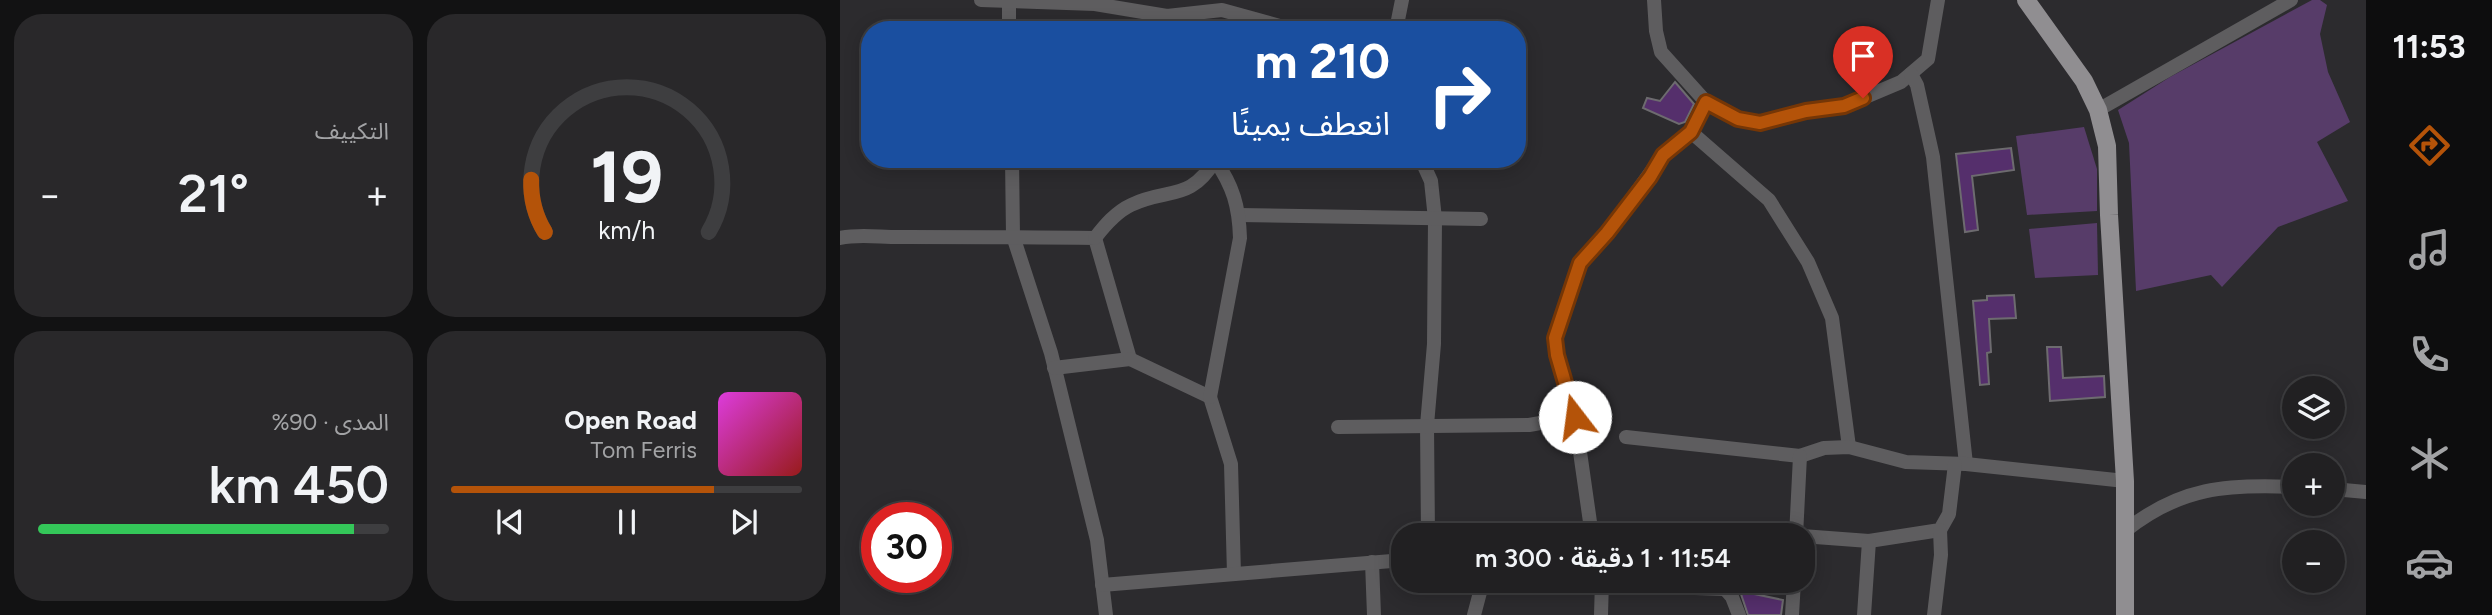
<!DOCTYPE html>
<html lang="ar">
<meta charset="utf-8">
<style>
:root{--surface:#212022;--page:#29282a;--text:#f1f3f6;--muted:#a2a3a5;--line:#3e3e40;--accent:#b45309}
body{margin:0;font-family:Figtree,"Noto Sans Arabic",sans-serif;background:var(--page);color:var(--text);direction:rtl;height:100vh;display:flex;flex-direction:column;font-size:26px;white-space:nowrap}
*{box-sizing:border-box;margin:0}
p{font-size:23px;color:var(--muted)}
.icon{flex:none;width:38px;height:38px;fill:none;stroke:currentColor;stroke-width:2;stroke-linecap:round;stroke-linejoin:round}
.map{position:relative;flex:1;overflow:hidden;direction:ltr}
.panel{display:flex;flex-direction:column;gap:14px;padding:14px;background:#121213;width:840px}
.panel>*{flex:none}
.top-card{position:absolute;left:21px;top:21px;width:665px;height:147px;border-radius:28px;box-shadow:0 4px 18px #0003,0 0 0 2px var(--line);direction:rtl;background:#1a4fa0;color:#fff;overflow:hidden}
.tools{position:absolute;left:1442px;top:376px;display:grid;gap:14px}
.tools a{display:grid;place-items:center;width:63px;height:63px;border-radius:50%;background:var(--surface);box-shadow:0 4px 18px #0003,0 0 0 2px var(--line);font-size:35px}
.speed{position:absolute;left:21px;top:502px;display:flex;gap:14px;font-size:35px;font-weight:700;text-align:center}
.speed>*{display:grid;place-content:center;width:91px;height:91px;border-radius:50%;background:var(--surface);box-shadow:0 4px 18px #0003,0 0 0 2px var(--line);line-height:1}
.speed .limit{border:10px solid #d22;background:#fff;color:#111}
.pin{position:absolute;display:grid;place-items:center;width:60px;height:60px;color:#fff;margin:-72px -30px;border-radius:50% 50% 50% 0;rotate:-45deg;box-shadow:0 0 7px #0007}
.pin .icon{rotate:45deg}
.me{position:absolute;width:77px;margin:-38px;rotate:345deg;stroke-linejoin:round;filter:drop-shadow(0 0 5px #0008)}
.turn{display:flex;align-items:center;gap:24px;height:147px;padding:0 21px;font-size:32px}
.turn .icon{width:91px;height:91px;stroke-width:2.5}
.turn b{display:block;font-size:49px;line-height:60px}
.big{font-size:52px;font-weight:600;line-height:1.1}
.panel .tile{flex:1;display:flex;flex-direction:column;justify-content:center;gap:10px;min-width:0;padding:0 24px;border-radius:28px;background:var(--page)}
.panel .dial{align-items:center;gap:0}
.dial svg{height:182px;overflow:visible;fill:none;stroke:var(--line);stroke-width:7;stroke-linecap:round;text-anchor:middle}
.dial text{fill:var(--text);stroke:none}
.song{display:flex;align-items:center;gap:21px}
.cover{width:84px;height:84px;border-radius:10px;background:linear-gradient(135deg,hsl(300 70% 55%),hsl(0 70% 35%))}
.played{height:7px;border-radius:4px;background:linear-gradient(90deg,var(--accent) 75%,var(--line) 75%)}
.keys{display:flex;justify-content:space-around;direction:ltr}
.heat{display:flex;justify-content:space-between;align-items:center;font-size:38px;direction:ltr}
.charge{height:10px;border-radius:5px;background:linear-gradient(90deg,#34c759 90%,var(--line) 0)}
.panel .tiles{flex:1;display:grid;gap:14px;grid-template-columns:repeat(2,1fr)}
.trip{position:absolute;left:551px;top:523px;width:424px;height:70px;border-radius:28px;background:var(--surface);box-shadow:0 4px 18px #0003,0 0 0 2px var(--line);font-weight:600;line-height:70px;text-align:center;direction:rtl}
main{display:flex;flex:1;min-height:0}
.dock{display:flex;flex-direction:column;width:126px;justify-content:space-around;align-items:center;background:#0d0d0e;color:var(--muted)}
.dock .icon{width:49px;height:49px}
.dock .active{color:var(--accent)}
.dock b{font-size:32px;color:var(--text)}
.map>svg:first-child{display:block}
.green{fill:#573c69}
.building{fill:#552f6c;stroke:#6d6b6f;stroke-width:2}
.lines{fill:none;stroke-linecap:round;stroke-linejoin:round}
.minor{stroke:#5e5d5f;stroke-width:14}
.major{stroke:#908e91;stroke-width:18}
.route-casing{stroke:#753606;stroke-width:18}
.route{stroke:#b45309;stroke-width:12}
</style>
<main>
<nav class="dock">
<b>11:53</b>
<svg class="icon active" aria-label="directions" viewBox="0 0 24 24"><path d="M12 3l9 9-9 9-9-9zM9 14v-3h6M13 9l2 2-2 2"/></svg>
<svg class="icon" aria-label="music" viewBox="0 0 24 24"><path d="M9 18V5l10-2v13"/><circle cx="6" cy="18" r="3"/><circle cx="16" cy="16" r="3"/></svg>
<svg class="icon" aria-label="phone" viewBox="0 0 24 24"><path d="M5 4h4l2 5-3 2q2 4 5 5l2-3 5 2v4C11 20 4 13 5 4z"/></svg>
<svg class="icon" aria-label="climate" viewBox="0 0 24 24"><path d="M12 3v18M4 7l16 10M4 17L20 7"/></svg>
<svg class="icon" aria-label="car" viewBox="0 0 24 24"><path d="M5 17H2v-5l4-1 3-4h7l3 4 3 1v5h-3M9 17h6M6 11h13"/><circle cx="7" cy="17" r="2"/><circle cx="17" cy="17" r="2"/></svg>
</nav>
<div class="map">
<svg width="1526" height="615" viewBox="0 0 1526 615">
<rect width="100%" height="100%" fill="#2c2b2e"/>
<g class="green">
<polygon points="1472,0 1480,0 1487,5 1480,34 1488,72 1510,122 1477,142 1508,201 1438,227 1382,287 1371,275 1296,291 1289,143 1278,110 1330,77"/>
<polygon points="1244,127 1257,169 1257,211 1187,215 1176,136"/>
<polygon points="1257,223 1258,275 1195,278 1189,229"/>
</g>
<g class="building">
<polygon points="835,82 854,104 845,122 839,124 803,108 807,98 820,101"/>
<polygon points="1171,148 1174,170 1132,176 1138,230 1125,232 1116,154"/>
<polygon points="1174,295 1176,318 1149,319 1151,352 1147,353 1149,384 1140,385 1133,301 1147,300 1147,296"/>
<polygon points="1207,347 1221,347 1223,378 1264,376 1265,397 1210,401"/>
<polygon points="900,591 943,600 941,615 908,615"/>
</g>
<g class="lines">
<g class="minor">
<polyline points="141,0 255,4 327,16 382,10 454,30"/>
<polyline points="169,0 169,30"/>
<polyline points="814,0 816,31 821,52 866,102 898,119 921,123 966,112 1004,106 1061,82 1088,59 1098,0"/>
<polyline points="556,30 562,0"/>
<polyline points="1071,74 1077,85 1093,157 1126,464"/>
<polyline points="1258,110 1451,0"/>
<polyline points="851,132 929,200 968,262 992,318 1009,447"/>
<polyline points="172,159 173,236 211,353 257,540 266,615"/>
<polyline points="581,159 591,181 595,219 594,344 587,425 588,536"/>
<polyline points="399,215 641,219"/>
<path d="M 0,238 C 21,233 43,238 65,237 C 128,237 191,237 255,238 L 290,359 L 214,368"/>
<path d="M 255,238 C 265,225 276,212 291,205 C 329,187 349,203 376,159"/>
<polyline points="290,359 370,397 391,464 394,574"/>
<path d="M 370,397 L 400,238 C 399,206 393,186 375,160"/>
<polyline points="498,427 689,425 735,417"/>
<polyline points="786,437 960,456 984,448 1009,447 1066,462 1126,464 1285,481"/>
<polyline points="1493,489 1526,492"/>
<path d="M 1285,531 C 1340,487 1387,484 1454,487"/>
<polyline points="752,536 735,417 717,355 715,338 740,263 767,233 823,155 851,132 866,102"/>
<polyline points="956,536 960,456"/>
<polyline points="962,536 1029,541 1100,530 1109,514 1115,464"/>
<polyline points="532,562 534,615"/>
<polyline points="262,585 564,560"/>
<polyline points="764,585 885,589 887,581"/>
<polyline points="885,589 892,597 899,615"/>
<polyline points="634,615 643,581"/>
<polyline points="761,615 762,581"/>
<polyline points="952,615 954,581"/>
<polyline points="1024,615 1029,541"/>
<polyline points="1094,615 1101,555 1100,530"/>
</g>
<polyline class="major" points="1186,0 1244,81 1258,110 1267,146 1269,215 1285,481 1285,615"/>
</g>
<g class="lines">
<g class="route-casing">
<polyline id="route" points="735,417 717,355 715,338 740,263 767,233 810,177 823,155 851,132 866,102 898,119 920,123 966,111 1004,106 1023,98"/>
</g>
<use href="#route" class="route"/>
</g>
</svg>
<div class="tools">
<a><svg class="icon" aria-label="layers" viewBox="0 0 24 24"><path d="M12 4l9 5-9 5-9-5zM3 14l9 5 9-5"/></svg></a>
<a>+</a>
<a>−</a>
</div>
<div class="speed"><div class="limit">30</div></div>
<div class="pin" style="left:1023px;top:98px;background:#d93025"><svg class="icon" aria-label="arrive" viewBox="0 0 24 24"><path d="M6 21V4h12l-3 4 3 4H6"/></svg></div>
<svg class="me" style="left:735px;top:417px" viewBox="-20 -20 40 40"><circle r="19" fill="#fff"/><path d="M0-13L10 11 0 6-10 11z" fill="#b45309"/></svg>
<div class="trip">11:54 · 1 دقيقة · 300 m</div>
<div class="top-card">
<div class="turn"><svg class="icon" aria-label="right" viewBox="0 0 24 24"><path d="M7 20v-9h11M14 6l5 5-5 5"/></svg><div><b>210 m</b>انعطف يمينًا</div></div>
</div>
</div>
<section class="panel">
<div class="tiles">
<div class="tile dial"><svg viewBox="0 0 100 80">
<path d="M14 69A42 42 0 1 1 86 69"/>
<path d="M14 69A42 42 0 0 1 8 46" stroke="#b45309"/>
<text x="50" y="56" font-size="32" font-weight="700">19</text>
<text x="50" y="72" font-size="11">km/h</text>
</svg></div>
<div class="tile"><p>التكييف</p>
<div class="heat"><a>−</a><b class="big">21°</b><a>+</a></div>
</div>
<div class="tile">
<div class="song"><i class="cover"></i><div><b>Open Road</b><p>Tom Ferris</p></div></div>
<div class="played"></div>
<div class="keys"><svg class="icon" aria-label="previous" viewBox="0 0 24 24"><path d="M18 5L8 12l10 7zM5 5v14"/></svg><svg class="icon" aria-label="pause" viewBox="0 0 24 24"><path d="M8 5v14M16 5v14"/></svg><svg class="icon" aria-label="next" viewBox="0 0 24 24"><path d="M6 5l10 7-10 7zM19 5v14"/></svg></div>
</div>
<div class="tile"><p>المدى · 90%</p><b class="big">450 km</b><div class="charge"></div></div>
</div>
</section>
</main>
